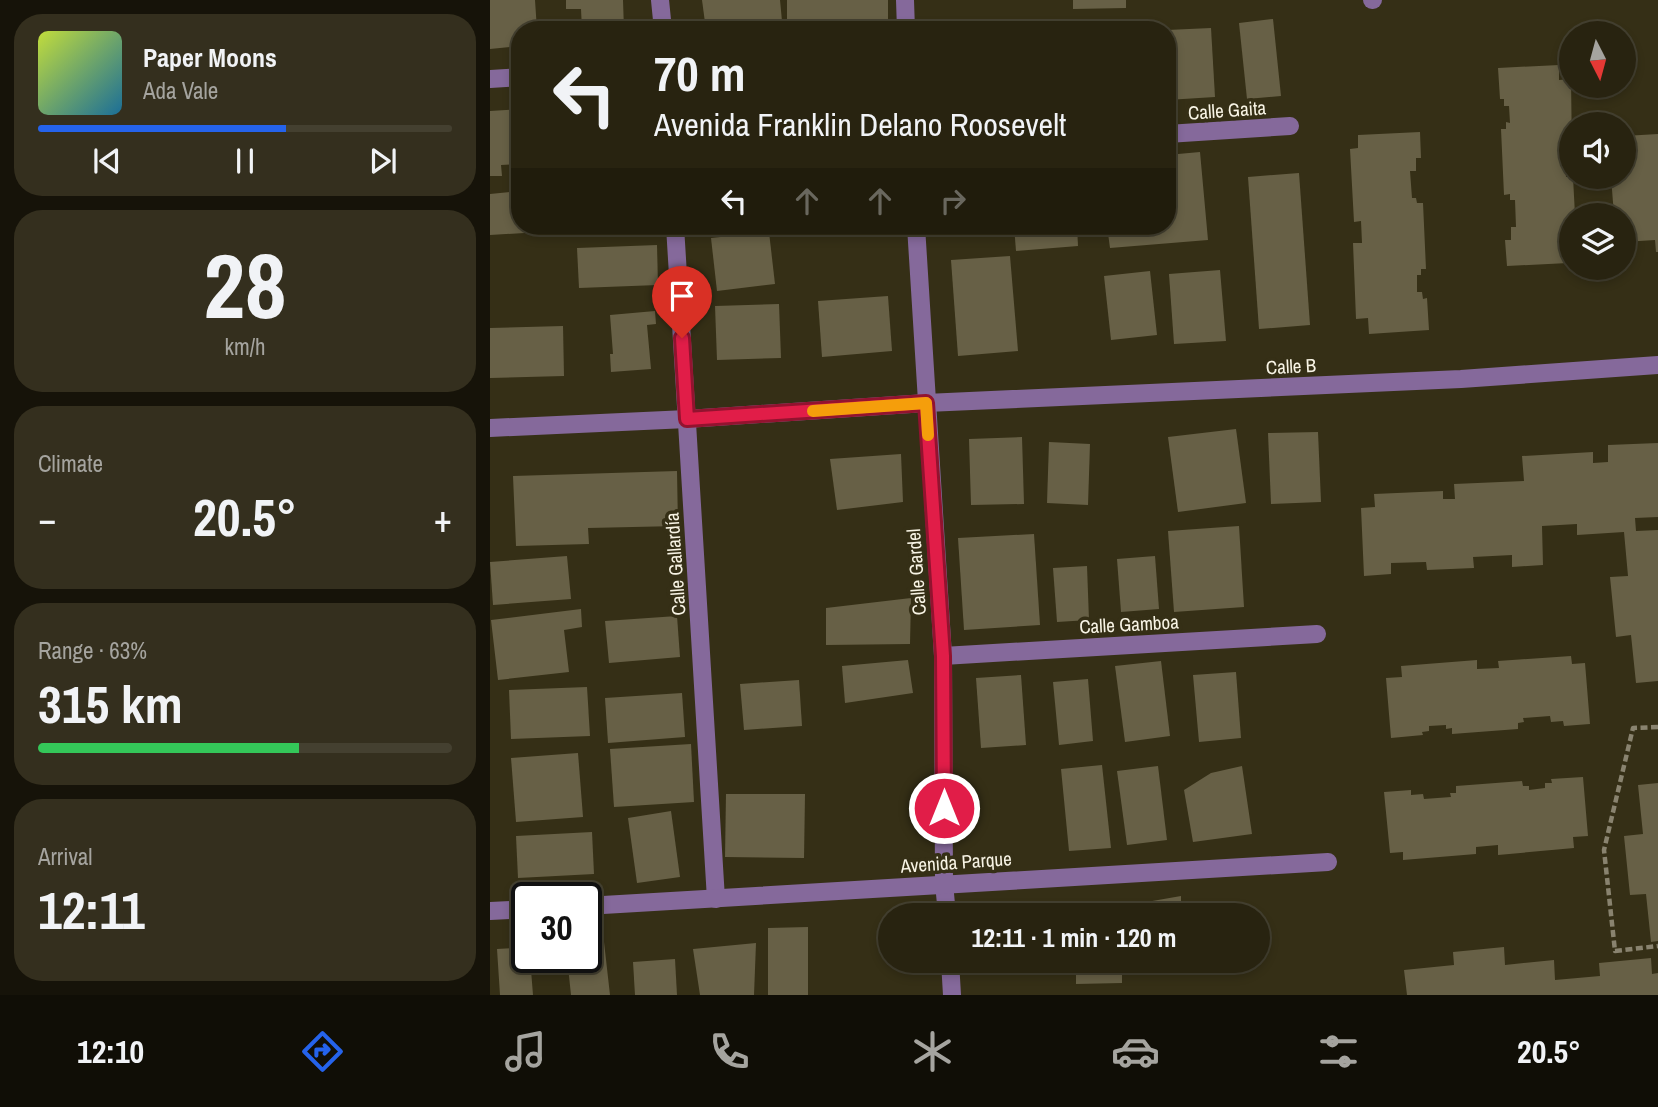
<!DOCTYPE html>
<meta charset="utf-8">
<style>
:root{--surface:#282310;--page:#342f1e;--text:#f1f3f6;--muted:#a5a49f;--line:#444030;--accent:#2563eb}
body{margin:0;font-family:"Archivo Narrow",sans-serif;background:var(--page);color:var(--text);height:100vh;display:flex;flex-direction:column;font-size:26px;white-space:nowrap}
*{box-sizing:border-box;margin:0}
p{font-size:23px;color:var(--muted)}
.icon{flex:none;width:38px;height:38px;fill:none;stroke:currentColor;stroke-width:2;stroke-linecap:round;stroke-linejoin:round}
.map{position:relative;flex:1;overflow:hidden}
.panel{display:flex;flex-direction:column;gap:14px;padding:14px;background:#161309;width:490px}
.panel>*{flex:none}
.top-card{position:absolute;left:21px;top:21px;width:665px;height:214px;border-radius:28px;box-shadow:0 4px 10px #0003,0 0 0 2px var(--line);background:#282310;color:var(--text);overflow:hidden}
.needle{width:46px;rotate:174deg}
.buttons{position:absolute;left:1069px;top:21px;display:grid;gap:14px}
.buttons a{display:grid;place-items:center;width:77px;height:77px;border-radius:50%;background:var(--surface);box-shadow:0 4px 10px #0003,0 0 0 2px var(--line);font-size:35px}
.speed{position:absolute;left:21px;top:882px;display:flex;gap:14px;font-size:35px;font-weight:700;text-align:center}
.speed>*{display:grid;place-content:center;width:91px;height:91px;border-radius:50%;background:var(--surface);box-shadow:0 4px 10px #0003,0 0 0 2px var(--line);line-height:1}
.speed .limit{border:4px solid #111;border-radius:10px;background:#fff;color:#111}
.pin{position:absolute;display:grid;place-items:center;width:60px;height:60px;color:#fff;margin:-72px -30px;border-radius:50% 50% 50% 0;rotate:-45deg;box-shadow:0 0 7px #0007}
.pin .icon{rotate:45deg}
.me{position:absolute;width:77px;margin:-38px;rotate:0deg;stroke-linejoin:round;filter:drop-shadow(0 0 5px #0008)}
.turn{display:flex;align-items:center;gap:24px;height:147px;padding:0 28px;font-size:32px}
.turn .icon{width:91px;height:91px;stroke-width:2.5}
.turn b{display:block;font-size:49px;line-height:60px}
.lanes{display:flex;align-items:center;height:66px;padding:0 28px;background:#0003;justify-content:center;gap:35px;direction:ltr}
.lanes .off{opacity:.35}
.big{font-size:52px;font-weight:700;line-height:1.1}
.panel .card{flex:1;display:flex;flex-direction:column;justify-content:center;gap:10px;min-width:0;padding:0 24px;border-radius:28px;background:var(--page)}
.panel .dial{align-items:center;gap:0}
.dial b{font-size:91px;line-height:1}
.song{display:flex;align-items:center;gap:21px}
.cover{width:84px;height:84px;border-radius:10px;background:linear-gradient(135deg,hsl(70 70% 55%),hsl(200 70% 35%))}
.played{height:7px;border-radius:4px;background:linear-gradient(90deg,var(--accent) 60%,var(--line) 60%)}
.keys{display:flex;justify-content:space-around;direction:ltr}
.heat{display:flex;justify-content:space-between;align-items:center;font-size:38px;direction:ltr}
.charge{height:10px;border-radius:5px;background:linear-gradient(90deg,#34c759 63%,var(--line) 0)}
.trip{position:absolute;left:388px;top:903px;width:392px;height:70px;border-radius:35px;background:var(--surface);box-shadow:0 4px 10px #0003,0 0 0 2px var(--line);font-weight:700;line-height:70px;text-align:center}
.dock{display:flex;height:112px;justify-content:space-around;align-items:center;background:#100e06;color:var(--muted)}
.dock .icon{width:49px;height:49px}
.dock .on{color:var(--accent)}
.dock b{font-size:32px;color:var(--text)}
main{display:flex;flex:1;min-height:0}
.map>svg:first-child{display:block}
.building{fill:#676046}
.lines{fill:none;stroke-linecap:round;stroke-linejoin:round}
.path{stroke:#89836f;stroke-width:4.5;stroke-dasharray:7 3.5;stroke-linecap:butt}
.minor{stroke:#85699b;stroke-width:18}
.route-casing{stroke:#92132f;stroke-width:18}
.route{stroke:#e11d48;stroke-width:12}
.slow{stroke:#f59e0b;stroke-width:12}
.labels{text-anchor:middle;stroke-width:7;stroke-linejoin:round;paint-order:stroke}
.street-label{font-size:19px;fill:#f8f4e5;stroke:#352f16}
</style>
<main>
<section class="panel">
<div class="card">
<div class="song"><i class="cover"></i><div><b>Paper Moons</b><p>Ada Vale</p></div></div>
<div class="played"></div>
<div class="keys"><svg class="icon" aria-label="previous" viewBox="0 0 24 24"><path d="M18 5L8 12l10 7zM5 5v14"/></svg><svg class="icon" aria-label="pause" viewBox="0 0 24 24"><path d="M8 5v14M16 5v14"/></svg><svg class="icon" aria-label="next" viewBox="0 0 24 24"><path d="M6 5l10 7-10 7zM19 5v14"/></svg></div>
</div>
<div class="card dial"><b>28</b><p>km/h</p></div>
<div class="card"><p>Climate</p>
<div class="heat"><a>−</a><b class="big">20.5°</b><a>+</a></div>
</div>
<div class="card"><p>Range · 63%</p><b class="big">315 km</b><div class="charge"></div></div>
<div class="card"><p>Arrival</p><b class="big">12:11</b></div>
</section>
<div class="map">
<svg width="1168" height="995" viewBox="0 0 1168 995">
<rect width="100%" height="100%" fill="#352f16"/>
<g class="building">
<polygon points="0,0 45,0 47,30 30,30 30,46 0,49"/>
<polygon points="76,0 133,0 134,30 92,30 91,9 76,9"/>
<polygon points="212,0 290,0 292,21 216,30"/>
<rect x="297" y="0" width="101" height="28"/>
<polygon points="583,0 636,0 636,8 583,9"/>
<polygon points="783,19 791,96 757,99 749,23"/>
<polygon points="721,28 725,97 677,100 677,30"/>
<polygon points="1069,65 1069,80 1081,79 1082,155 1075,155 1076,177 1083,177 1085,215 1082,215 1082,250 1078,250 1078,263 1017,266 1015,240 1021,240 1021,227 1026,227 1025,200 1020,200 1020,194 1014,195 1011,129 1016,129 1016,122 1020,123 1019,106 1014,106 1014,99 1010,99 1008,68"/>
<polygon points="30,109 30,164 11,165 12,176 0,176 0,111"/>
<polygon points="930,132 931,158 926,158 926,171 920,171 922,198 926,198 927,203 933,203 936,269 931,269 931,275 927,275 927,292 932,292 933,299 937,298 939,330 879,334 878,318 866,319 863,243 872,243 871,221 864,222 860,149 868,148 868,135"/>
<polygon points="1168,134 1168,252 1166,252 1165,240 1134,242 1134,215 1124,215 1121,177 1134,177 1134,136"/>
<polygon points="710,152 718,240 620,248 617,226 677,226 677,155"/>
<polygon points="809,173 820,325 769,329 758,177"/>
<polygon points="30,191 30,226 67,226 68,231 0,235 0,194"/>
<polygon points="88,226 171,226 171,236 157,237 156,228 89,233"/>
<polygon points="524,226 587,226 588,246 526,251"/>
<polygon points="279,232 285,284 227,291 221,238"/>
<polygon points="167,245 168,285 89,288 87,248"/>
<polygon points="520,256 528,351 468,356 461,260"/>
<polygon points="730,270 736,341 684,344 679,274"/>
<polygon points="660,271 667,335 621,340 614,276"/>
<polygon points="398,296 402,351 332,357 328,301"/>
<polygon points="289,304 291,358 227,360 225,306"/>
<polygon points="165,311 166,324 157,325 161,369 121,372 120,354 123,354 120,315"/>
<polygon points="73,326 74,376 0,378 0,328"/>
<polygon points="746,429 756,503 688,512 678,437"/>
<polygon points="828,432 831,502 781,504 778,433"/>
<polygon points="532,437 534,504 481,505 479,439"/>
<polygon points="559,442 600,444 598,505 557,503"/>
<polygon points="1168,443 1168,517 1145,518 1146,531 1168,530 1168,681 1146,683 1141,635 1126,637 1120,577 1138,576 1134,532 1087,535 1087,524 1052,526 1053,565 1022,567 1022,555 983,557 984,568 937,570 936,562 901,563 901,574 874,576 871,508 885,507 884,494 953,491 953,499 965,499 964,484 1034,481 1032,456 1103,452 1103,463 1118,462 1118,445"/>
<polygon points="411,454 413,502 347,510 340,459"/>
<polygon points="187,471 188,526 98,528 99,544 26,546 23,476"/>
<polygon points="749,526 754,607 684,612 678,531"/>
<polygon points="544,534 550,625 474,630 468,538"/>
<polygon points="77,556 81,599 3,605 0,562"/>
<polygon points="665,556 669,609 631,612 627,559"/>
<polygon points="597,566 599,620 567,622 563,568"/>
<polygon points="421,598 420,644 336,645 336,608"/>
<polygon points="91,609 92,627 74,630 79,672 8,680 1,620"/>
<polygon points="187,616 190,657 119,663 115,621"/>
<polygon points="1081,656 1082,664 1095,663 1100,724 1074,726 1073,721 1061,722 1060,716 1033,718 1034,722 1028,723 1028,729 962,734 962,728 956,729 956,725 939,726 939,731 932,732 933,735 901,738 896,678 912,677 911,666 987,660 987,669 1009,668 1008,661"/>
<polygon points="418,660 423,693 355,703 352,666"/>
<polygon points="671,661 680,736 635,742 625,666"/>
<polygon points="746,672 751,738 709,742 703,675"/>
<polygon points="531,675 536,745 491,748 486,678"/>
<polygon points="598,679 603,741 569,745 563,682"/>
<polygon points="309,680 312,726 254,730 250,684"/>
<polygon points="97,687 100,736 21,739 19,690"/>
<polygon points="192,693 195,737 118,743 115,698"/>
<polygon points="201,744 204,802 124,807 120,749"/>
<polygon points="88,753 93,817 26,822 21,758"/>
<polygon points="612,765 621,848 579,851 571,769"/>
<polygon points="668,766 677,840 637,845 627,771"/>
<polygon points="752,766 762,834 703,842 694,790 721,773"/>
<polygon points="1093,777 1098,836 1083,837 1084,848 1008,855 1008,845 986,847 986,854 913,860 913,852 900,853 894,792 921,790 921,795 933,794 934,799 961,797 960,793 966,793 966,786 1032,781 1033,786 1039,786 1039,790 1055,788 1055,783 1062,783 1061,779"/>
<polygon points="1168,783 1168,941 1161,942 1156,894 1140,895 1134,836 1153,834 1148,785"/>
<polygon points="236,794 315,794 314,858 235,857"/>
<polygon points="181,811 190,877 147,883 138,818"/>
<polygon points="102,832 104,874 28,878 26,836"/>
<polygon points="691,896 691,915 646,915 645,904"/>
<polygon points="545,905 545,915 502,915 502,909"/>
<polygon points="585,907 610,908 610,915 585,915"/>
<polygon points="318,927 318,995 278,995 278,928"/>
<polygon points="114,942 120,995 81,995 77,957 96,957 96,943"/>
<polygon points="266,943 264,995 210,995 203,949"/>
<polygon points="37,947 37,957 40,957 43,995 10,995 7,949"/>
<polygon points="1014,947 1015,965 1064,960 1065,980 1110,976 1109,963 1161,958 1162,974 1168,973 1168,995 917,995 914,970 964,965 963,952"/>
<polygon points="185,959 187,995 145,995 143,962"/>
<polygon points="504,961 546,961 547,973 505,973"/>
<polygon points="586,961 632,961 632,983 586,984"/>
<polygon points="652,961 692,961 692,971 654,975"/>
</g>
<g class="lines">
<polyline class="path" points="1168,727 1143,728 1114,850 1125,951 1168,946"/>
<g class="minor">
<polyline points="170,0 173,30"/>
<polyline points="415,0 416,30"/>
<polyline points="882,0 883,0"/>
<polyline points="0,79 30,77"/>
<polyline points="677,134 800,126"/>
<polyline points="185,226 226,899"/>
<polyline points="426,226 453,656 454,883 457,915"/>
<polyline points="0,428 197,419 436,403 971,379 1168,365"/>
<polyline points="453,656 827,634"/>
<polyline points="96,906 838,862"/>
<polyline points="0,911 37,909"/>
<polyline points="460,961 462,995"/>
</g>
</g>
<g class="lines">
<g class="route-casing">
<polyline id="route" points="192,338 197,419 436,403 453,656 454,808"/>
</g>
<use href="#route" class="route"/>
<polyline class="slow" points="323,411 436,403 438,435"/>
</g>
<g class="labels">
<g class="street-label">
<text transform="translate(737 110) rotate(-4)" y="7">Calle Gaita</text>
<text transform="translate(801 366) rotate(-3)" y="7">Calle B</text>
<text transform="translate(185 564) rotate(-94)" y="7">Calle Gallardía</text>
<text transform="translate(426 572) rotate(-94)" y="7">Calle Gardel</text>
<text transform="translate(639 624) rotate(-3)" y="7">Calle Gamboa</text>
<text transform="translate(466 862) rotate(-4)" y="7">Avenida Parque</text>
</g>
</g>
</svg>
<div class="buttons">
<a><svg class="needle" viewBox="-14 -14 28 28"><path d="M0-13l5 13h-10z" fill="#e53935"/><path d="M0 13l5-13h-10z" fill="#a5a49f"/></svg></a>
<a><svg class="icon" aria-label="sound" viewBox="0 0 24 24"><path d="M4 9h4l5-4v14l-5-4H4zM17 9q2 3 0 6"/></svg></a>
<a><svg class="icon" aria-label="layers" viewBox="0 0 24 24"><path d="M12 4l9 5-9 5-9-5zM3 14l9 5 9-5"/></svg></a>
</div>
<div class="speed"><div class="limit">30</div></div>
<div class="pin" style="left:192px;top:338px;background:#d93025"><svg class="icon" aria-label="arrive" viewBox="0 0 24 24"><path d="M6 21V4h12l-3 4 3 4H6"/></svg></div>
<svg class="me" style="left:454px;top:808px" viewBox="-20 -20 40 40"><circle r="17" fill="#e11d48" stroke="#fff" stroke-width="3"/><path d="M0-11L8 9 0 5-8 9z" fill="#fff"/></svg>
<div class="trip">12:11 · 1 min · 120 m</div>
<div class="top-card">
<div class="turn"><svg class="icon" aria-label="left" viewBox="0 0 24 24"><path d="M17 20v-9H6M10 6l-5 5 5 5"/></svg><div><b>70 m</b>Avenida Franklin Delano Roosevelt</div></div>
<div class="lanes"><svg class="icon" aria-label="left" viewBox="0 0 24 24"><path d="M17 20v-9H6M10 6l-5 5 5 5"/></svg><svg class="icon off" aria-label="ahead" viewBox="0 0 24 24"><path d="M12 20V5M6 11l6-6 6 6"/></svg><svg class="icon off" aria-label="ahead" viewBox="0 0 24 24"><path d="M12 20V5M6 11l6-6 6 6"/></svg><svg class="icon off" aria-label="right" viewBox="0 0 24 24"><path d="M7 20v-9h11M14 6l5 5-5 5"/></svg></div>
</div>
</div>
</main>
<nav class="dock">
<b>12:10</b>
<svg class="icon on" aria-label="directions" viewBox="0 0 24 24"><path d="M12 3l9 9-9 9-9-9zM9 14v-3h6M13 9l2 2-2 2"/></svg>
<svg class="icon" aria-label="music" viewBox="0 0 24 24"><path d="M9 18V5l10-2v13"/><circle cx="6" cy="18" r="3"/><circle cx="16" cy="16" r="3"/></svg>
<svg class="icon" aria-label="phone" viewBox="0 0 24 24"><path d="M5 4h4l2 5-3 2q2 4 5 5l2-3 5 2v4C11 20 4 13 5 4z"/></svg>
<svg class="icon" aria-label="climate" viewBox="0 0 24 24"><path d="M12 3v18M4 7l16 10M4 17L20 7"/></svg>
<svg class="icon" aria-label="car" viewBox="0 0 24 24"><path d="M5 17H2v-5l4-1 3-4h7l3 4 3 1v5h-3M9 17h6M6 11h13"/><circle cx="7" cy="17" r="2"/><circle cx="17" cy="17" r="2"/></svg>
<svg class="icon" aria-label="filters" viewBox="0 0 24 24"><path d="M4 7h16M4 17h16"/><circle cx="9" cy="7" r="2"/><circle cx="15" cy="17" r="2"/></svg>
<b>20.5°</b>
</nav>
